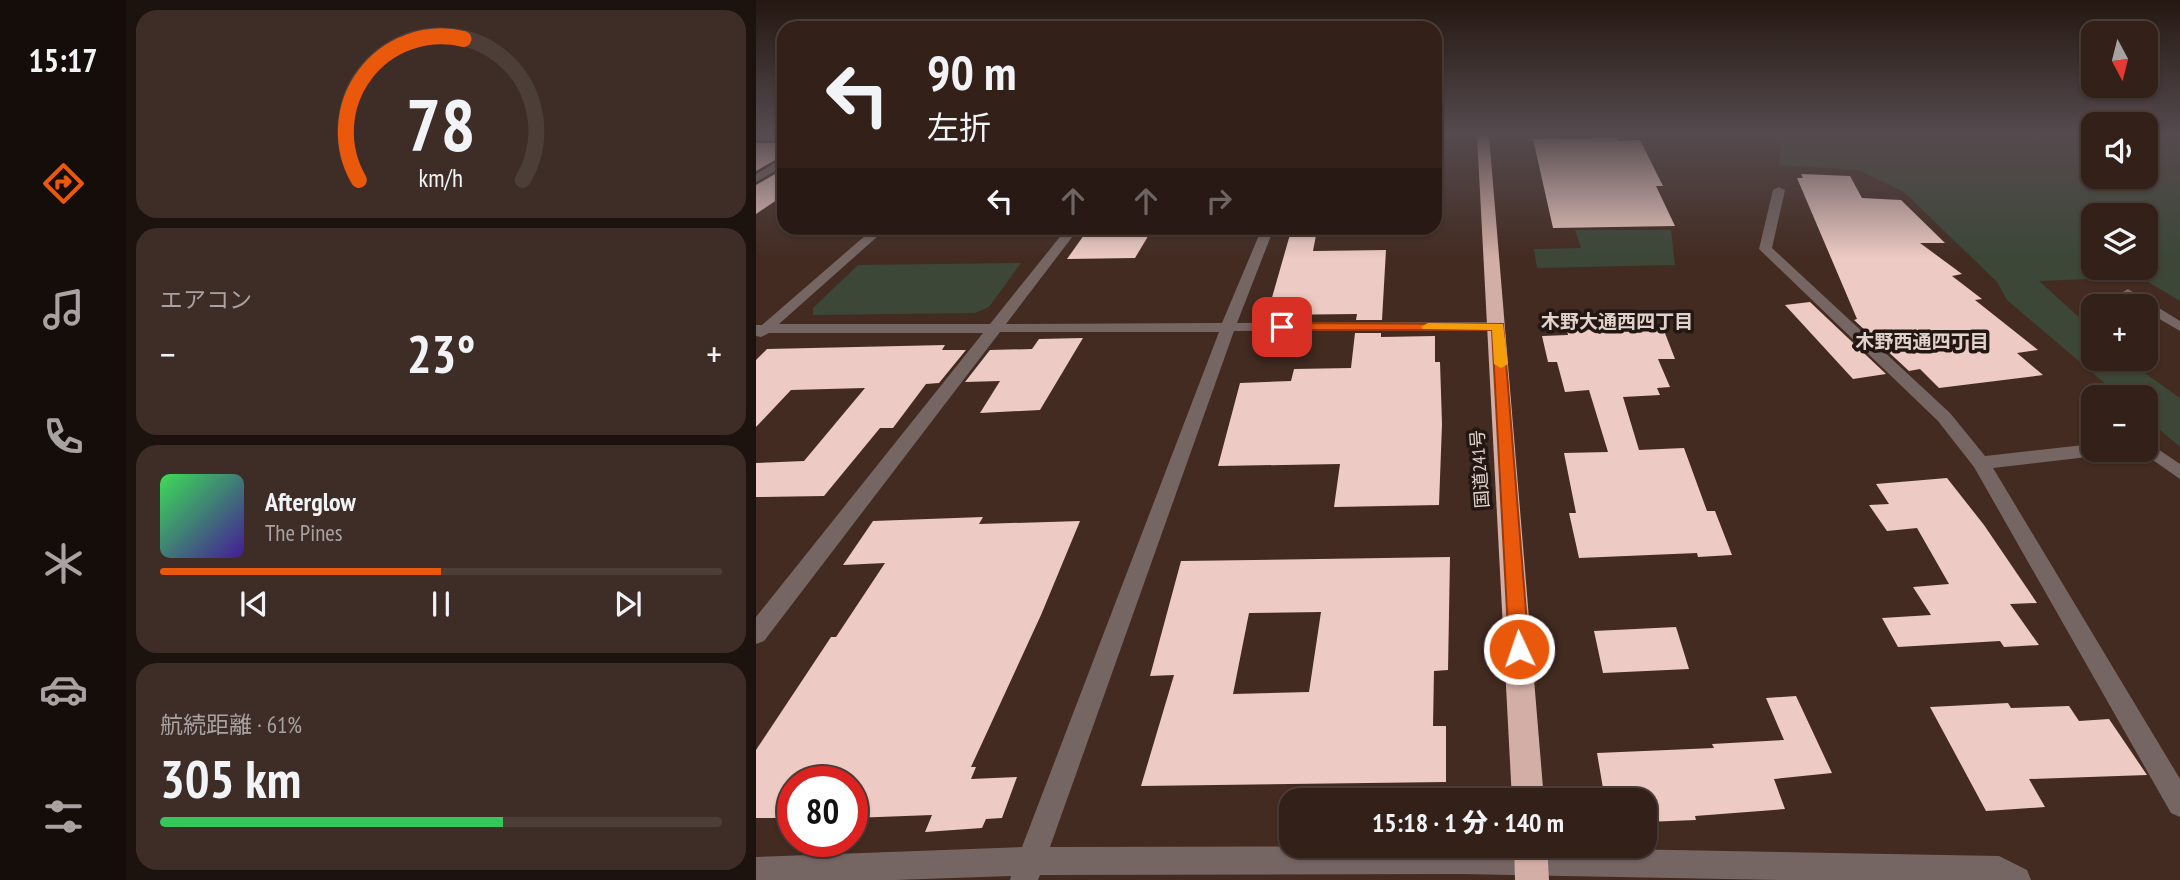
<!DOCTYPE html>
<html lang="ja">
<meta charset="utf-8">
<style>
:root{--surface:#322019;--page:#3d2d26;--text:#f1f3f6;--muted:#a8a3a2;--line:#4d3e38;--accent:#ea580c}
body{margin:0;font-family:"PT Sans Narrow","Noto Sans JP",sans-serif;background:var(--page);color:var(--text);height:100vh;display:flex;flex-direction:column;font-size:26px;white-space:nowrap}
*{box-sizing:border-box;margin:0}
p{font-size:23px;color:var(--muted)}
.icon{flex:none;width:38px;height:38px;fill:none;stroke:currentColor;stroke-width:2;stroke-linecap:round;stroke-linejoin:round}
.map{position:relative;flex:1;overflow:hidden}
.side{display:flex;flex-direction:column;gap:10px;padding:10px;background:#1c120e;width:630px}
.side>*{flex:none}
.guide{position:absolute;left:21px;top:21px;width:665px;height:214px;border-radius:21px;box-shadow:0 2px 5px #0004,0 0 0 2px var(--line);background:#322019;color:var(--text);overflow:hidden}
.needle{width:46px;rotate:173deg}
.fabs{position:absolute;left:1325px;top:21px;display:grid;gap:14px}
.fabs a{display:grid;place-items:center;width:77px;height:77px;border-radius:14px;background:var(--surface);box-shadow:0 2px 5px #0004,0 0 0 2px var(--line);font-size:35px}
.speed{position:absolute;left:21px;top:766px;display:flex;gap:14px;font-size:35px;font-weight:700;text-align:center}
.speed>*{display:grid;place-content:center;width:91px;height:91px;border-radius:50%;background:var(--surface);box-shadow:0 2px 5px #0004,0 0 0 2px var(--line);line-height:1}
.speed .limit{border:10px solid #d22;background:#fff;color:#111}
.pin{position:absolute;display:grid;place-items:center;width:60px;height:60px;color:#fff;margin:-30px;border-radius:14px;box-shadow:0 4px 10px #0006}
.me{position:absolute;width:77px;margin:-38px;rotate:357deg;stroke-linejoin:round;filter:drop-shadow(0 0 5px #0008)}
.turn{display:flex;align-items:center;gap:24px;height:147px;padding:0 35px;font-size:32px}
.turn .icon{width:91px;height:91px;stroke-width:2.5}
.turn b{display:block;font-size:49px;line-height:60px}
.lanes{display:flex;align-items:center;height:66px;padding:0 35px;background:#0003;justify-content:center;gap:35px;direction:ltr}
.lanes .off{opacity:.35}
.big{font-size:52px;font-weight:800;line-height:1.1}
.side .card{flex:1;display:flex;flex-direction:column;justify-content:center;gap:10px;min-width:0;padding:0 24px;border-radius:21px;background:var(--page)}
.side .dial{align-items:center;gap:0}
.dial svg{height:182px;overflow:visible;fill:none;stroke:var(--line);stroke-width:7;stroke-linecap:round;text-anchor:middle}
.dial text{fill:var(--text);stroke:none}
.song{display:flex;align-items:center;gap:21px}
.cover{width:84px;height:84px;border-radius:10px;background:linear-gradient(135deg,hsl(130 70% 55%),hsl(260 70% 35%))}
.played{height:7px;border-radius:4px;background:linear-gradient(90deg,var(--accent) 50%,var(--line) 50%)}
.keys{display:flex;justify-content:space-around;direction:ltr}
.heat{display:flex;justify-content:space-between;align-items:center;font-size:38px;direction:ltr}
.charge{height:10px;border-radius:5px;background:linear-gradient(90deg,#34c759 61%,var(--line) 0)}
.trip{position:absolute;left:523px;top:788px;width:378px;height:70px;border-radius:21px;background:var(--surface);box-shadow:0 2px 5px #0004,0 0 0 2px var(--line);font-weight:800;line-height:70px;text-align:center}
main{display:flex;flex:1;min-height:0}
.menu{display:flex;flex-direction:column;width:126px;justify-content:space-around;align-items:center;background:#140d0a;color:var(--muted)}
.menu .icon{width:49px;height:49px}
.menu .on{color:var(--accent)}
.menu b{font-size:32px;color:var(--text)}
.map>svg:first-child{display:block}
.green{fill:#3c4738;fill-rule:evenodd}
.building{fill:#edcac3;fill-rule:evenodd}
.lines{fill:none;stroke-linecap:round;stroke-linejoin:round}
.minor{fill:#766663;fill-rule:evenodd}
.highway{fill:#d3aea6;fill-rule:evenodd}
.route{fill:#ea580c;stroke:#983908;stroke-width:2}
.slow{fill:#f59e0b}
.labels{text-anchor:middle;stroke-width:7;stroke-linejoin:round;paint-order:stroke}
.street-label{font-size:18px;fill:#e2d2cb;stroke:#221712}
.neighbourhood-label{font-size:19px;font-weight:bold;fill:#e2d2cb;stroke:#221712}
</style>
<main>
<nav class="menu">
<b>15:17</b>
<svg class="icon on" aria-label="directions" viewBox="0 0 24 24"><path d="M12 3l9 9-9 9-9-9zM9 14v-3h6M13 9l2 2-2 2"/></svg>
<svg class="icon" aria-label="music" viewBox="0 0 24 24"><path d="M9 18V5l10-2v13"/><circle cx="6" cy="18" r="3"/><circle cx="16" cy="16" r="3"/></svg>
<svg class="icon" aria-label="phone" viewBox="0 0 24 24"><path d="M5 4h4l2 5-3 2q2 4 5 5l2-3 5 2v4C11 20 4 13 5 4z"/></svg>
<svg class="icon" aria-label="climate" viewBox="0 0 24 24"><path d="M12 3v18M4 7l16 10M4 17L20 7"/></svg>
<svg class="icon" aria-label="car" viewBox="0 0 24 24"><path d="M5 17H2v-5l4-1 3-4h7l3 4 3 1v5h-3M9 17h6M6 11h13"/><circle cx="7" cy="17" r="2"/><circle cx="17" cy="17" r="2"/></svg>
<svg class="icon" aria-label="filters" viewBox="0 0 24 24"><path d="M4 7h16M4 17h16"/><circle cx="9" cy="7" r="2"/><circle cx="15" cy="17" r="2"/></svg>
</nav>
<section class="side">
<div class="card dial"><svg viewBox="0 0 100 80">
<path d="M14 69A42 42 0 1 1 86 69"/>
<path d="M14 69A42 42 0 0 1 60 7" stroke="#ea580c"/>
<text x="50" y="56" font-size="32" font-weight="700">78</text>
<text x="50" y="72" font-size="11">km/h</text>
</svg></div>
<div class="card"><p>エアコン</p>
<div class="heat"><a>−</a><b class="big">23°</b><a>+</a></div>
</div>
<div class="card">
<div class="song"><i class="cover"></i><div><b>Afterglow</b><p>The Pines</p></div></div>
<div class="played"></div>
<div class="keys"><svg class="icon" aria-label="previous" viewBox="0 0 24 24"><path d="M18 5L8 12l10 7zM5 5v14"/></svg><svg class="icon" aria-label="pause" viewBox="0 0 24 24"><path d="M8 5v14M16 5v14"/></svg><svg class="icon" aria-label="next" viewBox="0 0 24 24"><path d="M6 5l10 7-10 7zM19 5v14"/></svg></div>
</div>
<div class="card"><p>航続距離 · 61%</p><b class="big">305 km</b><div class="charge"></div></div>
</section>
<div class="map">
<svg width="1424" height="880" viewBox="0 0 1424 880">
<rect width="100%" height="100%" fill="#432b21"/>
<g class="green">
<path d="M 1027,135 L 1337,135 L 1337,177 L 1390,177 L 1390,135 L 1424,135 L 1424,301 L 1384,277 L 1283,281 L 1337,330 L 1337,359 L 1369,359 L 1424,398 L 1424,447 L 1390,418 L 1390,397 L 1365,397 L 1251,300 L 1241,282 L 1148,192 L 1102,170 L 1023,165 ZM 1337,215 L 1390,215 L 1390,268 L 1337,268 Z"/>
<polygon points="819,230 915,230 919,265 781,268 778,249 825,248"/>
<polygon points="265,263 233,307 219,313 57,315 57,308 102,265"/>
</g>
<g class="building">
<polygon points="861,138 863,141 884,140 907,186 900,186 919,226 797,228 777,139"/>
<polygon points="0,143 28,143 28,155 0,171"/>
<polygon points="28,169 28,195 0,214 0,185"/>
<polygon points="1045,174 1094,176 1106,198 1145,200 1189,243 1164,243 1206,274 1196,276 1226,299 1219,300 1282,350 1261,353 1287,375 1183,388 1164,369 1153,371 1098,320 1101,319 1041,178 1047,178"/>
<polygon points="333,228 397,228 379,258 311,259"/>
<polygon points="561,230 557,251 630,250 626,320 600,320 601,314 511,315 535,231"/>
<polygon points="1054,302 1130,374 1097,379 1029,305"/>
<polygon points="907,328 919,359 902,359 914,387 901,388 904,395 867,397 883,450 928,448 951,511 959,511 976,555 942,557 941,553 823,558 813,513 820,513 808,453 852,452 833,390 809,392 801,362 792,362 786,336 812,335 811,330"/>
<polygon points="599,333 625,333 625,337 679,336 679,362 684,362 686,424 683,505 578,507 584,464 462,466 484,383 535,381 538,369 595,368"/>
<polygon points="327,338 284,410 224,413 244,381 209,382 234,350 276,349 283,339"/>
<polygon points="189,345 186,350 210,350 183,383 170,384 137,428 124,428 68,496 0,497 0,463 48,461 109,388 35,390 0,427 0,360 11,349"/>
<polygon points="1191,478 1228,525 1281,603 1254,604 1283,645 1248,647 1244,641 1142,647 1126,618 1175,615 1157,587 1193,584 1161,528 1131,531 1113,505 1133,504 1120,484"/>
<polygon points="227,517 223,524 324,521 285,615 215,767 220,767 215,779 261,777 246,818 230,819 226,828 169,832 176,815 96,818 96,782 37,782 37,818 0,818 0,750 75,637 80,637 129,563 87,565 117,521"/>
<path d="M 694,557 L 692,670 L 678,671 L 677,726 L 690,726 L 690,782 L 385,786 L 418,675 L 394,676 L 425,561 ZM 565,612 L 553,692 L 477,694 L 493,613 Z"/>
<polygon points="920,627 933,669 847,673 838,631"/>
<polygon points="1040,696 1076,773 1018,779 1029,809 939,816 940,820 889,822 889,800 849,800 841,753 958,748 956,744 1028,740 1010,698"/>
<polygon points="1252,703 1255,708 1313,706 1323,721 1353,719 1391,775 1273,779 1289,807 1230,811 1174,707"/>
</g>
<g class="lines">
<g class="minor">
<rect x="0" y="135" width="28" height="5"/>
<polygon points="28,158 28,166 0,182 0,174"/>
<polygon points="1023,187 1029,190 1016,248 1194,413 1229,456 1337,444 1337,450 1349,450 1346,454 1340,456 1237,468 1424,779 1424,817 1415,813 1218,467 1182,421 1003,249 1017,190"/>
<polygon points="118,228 131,228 23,324 234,324 311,228 323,228 250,324 466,323 506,228 518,228 481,323 742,322 749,326 742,330 478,331 294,847 704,846 1243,856 1271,870 1275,880 1027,880 704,874 284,875 282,880 254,880 255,876 138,880 0,880 0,857 266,847 463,332 244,332 8,641 0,644 0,617 227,333 13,333 5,337 0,336 0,325 6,325"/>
<path d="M 1372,289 L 1424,321 L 1424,331 L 1390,311 L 1390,306 C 1380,306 1371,300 1365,293 Z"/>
<polygon points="1390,441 1424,464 1424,479 1384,451 1390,450"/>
</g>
<g class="highway">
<polygon points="721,135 733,135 788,800 756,800"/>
<polygon points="758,845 791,845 793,880 759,880"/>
</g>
</g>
<linearGradient id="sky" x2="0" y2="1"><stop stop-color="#251812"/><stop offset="0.52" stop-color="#554a4e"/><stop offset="1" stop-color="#554a4e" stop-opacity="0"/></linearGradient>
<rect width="1424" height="258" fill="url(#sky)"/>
<polygon class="route" points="526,323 747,324 773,649 770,656 763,658 756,656 753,649 736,330 521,330 519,327"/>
<polygon class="slow" points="672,323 747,324 752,364 745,368 738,364 736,330 667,329 665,327"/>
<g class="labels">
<g class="street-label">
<text transform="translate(724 469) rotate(-94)" y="6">国道241号</text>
</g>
<g class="neighbourhood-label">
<text x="861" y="328">木野大通西四丁目</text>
<text x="1166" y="348">木野西通四丁目</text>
</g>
</g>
</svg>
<div class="fabs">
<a><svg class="needle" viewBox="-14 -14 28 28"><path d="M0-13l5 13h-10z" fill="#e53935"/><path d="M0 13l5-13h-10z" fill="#a8a3a2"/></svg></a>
<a><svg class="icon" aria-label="sound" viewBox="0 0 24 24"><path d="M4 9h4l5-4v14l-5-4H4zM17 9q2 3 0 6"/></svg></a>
<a><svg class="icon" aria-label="layers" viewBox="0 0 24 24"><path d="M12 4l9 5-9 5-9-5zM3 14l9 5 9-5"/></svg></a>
<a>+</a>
<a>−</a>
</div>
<div class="speed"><div class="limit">80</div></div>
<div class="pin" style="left:526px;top:327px;background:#d93025"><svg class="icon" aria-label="arrive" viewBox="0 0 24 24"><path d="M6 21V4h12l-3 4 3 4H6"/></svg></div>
<svg class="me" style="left:763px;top:649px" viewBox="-20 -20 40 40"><circle r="17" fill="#ea580c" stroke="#fff" stroke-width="3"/><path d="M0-11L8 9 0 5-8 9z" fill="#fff"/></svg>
<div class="trip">15:18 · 1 分 · 140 m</div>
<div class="guide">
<div class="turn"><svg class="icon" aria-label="left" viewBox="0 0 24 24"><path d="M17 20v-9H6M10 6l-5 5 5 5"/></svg><div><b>90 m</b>左折</div></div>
<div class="lanes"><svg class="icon" aria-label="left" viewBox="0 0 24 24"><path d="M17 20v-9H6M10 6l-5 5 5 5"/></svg><svg class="icon off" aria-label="ahead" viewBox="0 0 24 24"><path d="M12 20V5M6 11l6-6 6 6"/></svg><svg class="icon off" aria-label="ahead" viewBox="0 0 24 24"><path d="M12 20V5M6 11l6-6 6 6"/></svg><svg class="icon off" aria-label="right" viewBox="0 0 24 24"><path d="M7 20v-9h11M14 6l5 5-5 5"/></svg></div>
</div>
</div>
</main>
